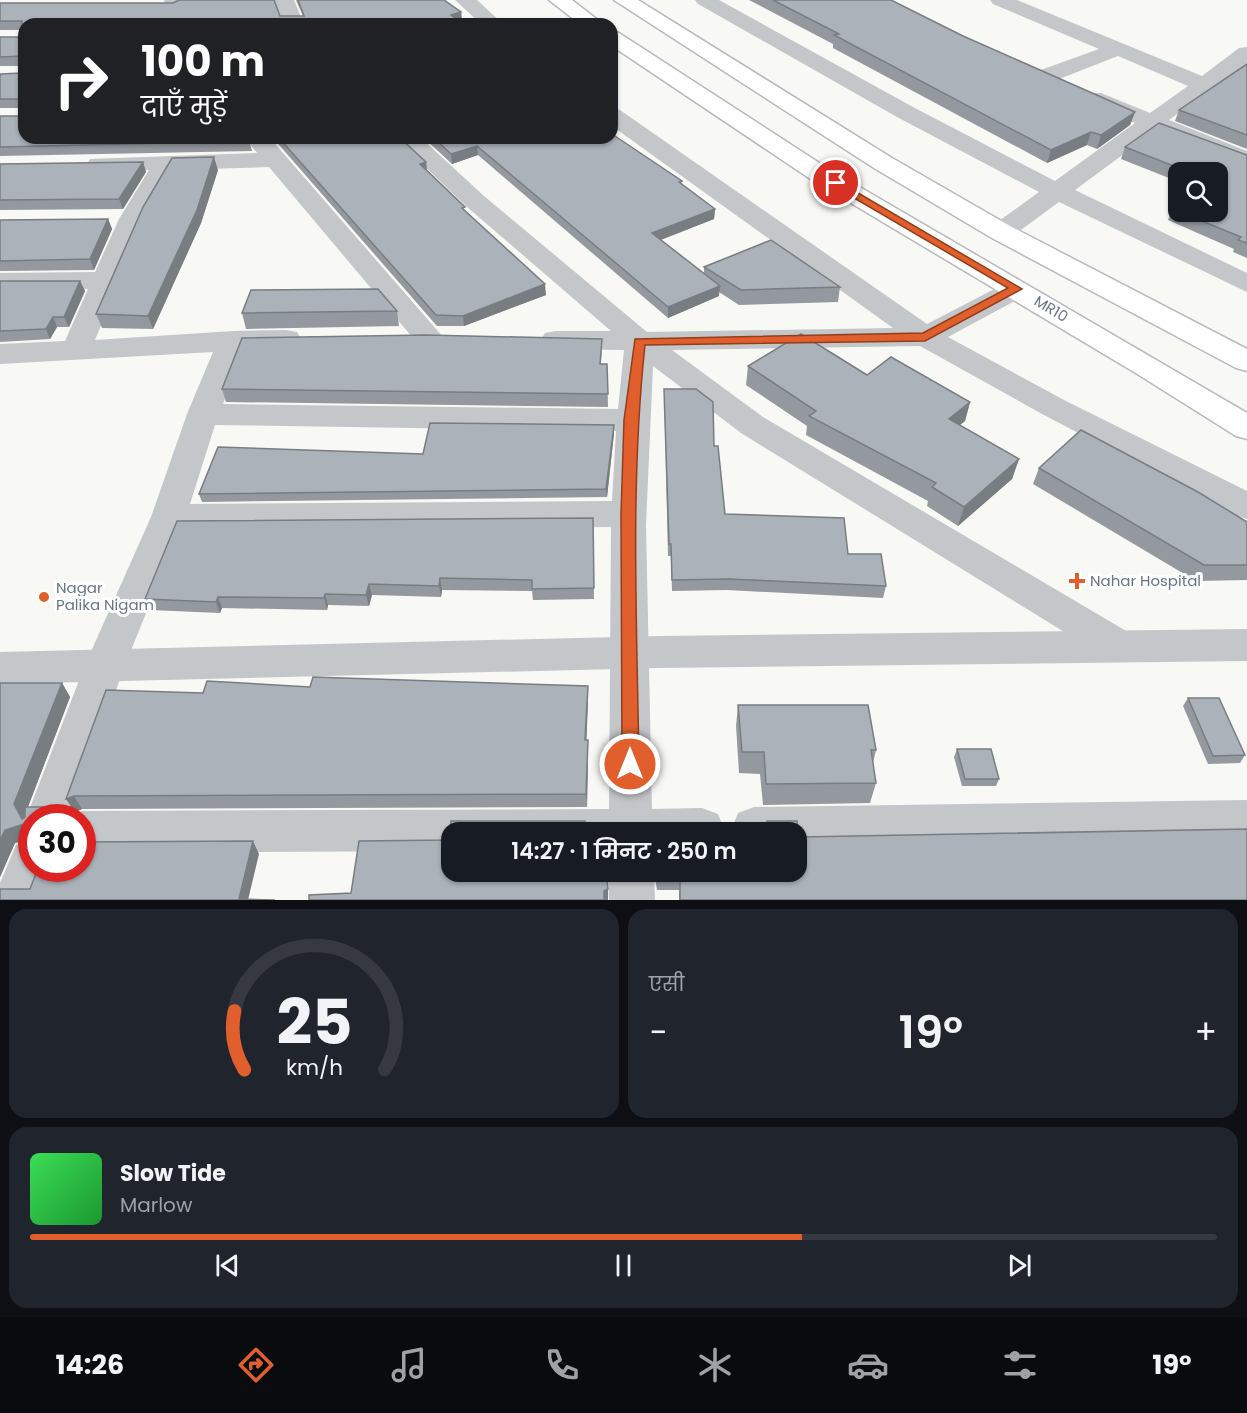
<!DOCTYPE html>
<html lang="hi">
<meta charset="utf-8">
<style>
:root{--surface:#171b24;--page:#20242c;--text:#f1f3f6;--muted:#9ea1a6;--line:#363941;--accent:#e05f2c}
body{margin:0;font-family:Poppins,"Noto Sans Devanagari",sans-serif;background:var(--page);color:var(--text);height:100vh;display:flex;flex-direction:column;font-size:22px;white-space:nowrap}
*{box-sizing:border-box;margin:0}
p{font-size:20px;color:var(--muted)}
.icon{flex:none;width:33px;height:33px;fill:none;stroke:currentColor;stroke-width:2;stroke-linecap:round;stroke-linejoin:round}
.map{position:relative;height:900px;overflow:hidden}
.sheet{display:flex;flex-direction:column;gap:9px;padding:9px;background:#0d0f14;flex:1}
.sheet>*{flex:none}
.banner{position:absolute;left:18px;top:18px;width:600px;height:126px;border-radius:18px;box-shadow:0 2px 4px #0004;background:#202124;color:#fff;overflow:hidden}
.buttons{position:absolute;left:1168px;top:162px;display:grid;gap:12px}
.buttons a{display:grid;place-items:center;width:60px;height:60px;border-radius:12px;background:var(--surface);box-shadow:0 2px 4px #0004;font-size:30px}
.speed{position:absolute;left:18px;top:804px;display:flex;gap:12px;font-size:30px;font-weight:700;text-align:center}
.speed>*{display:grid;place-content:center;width:78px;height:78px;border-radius:50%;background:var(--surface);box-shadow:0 2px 4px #0004;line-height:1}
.speed .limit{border:9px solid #d22;background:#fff;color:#111}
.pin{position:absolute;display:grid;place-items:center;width:51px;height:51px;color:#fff;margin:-26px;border:3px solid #fff;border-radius:50%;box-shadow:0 2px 6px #0007}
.me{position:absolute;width:66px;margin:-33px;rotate:0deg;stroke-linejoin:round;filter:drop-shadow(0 0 4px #0008)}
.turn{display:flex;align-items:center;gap:21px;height:126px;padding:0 24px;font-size:27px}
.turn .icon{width:78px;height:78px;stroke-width:2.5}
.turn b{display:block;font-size:42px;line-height:51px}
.big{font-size:45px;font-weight:600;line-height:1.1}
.sheet .tile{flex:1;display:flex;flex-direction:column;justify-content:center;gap:9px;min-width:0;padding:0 21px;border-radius:18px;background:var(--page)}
.sheet .dial{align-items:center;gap:0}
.dial svg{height:156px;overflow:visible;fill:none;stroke:var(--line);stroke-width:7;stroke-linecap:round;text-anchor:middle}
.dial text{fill:var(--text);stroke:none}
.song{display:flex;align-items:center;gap:18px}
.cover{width:72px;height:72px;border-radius:9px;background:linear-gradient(135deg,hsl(130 70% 55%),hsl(130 70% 35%))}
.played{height:6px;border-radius:3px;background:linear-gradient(90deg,var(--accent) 65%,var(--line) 65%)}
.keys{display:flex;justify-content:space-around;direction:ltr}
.heat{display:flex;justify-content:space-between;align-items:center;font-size:33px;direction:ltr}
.sheet .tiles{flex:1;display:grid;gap:9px;grid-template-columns:1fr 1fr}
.tile:last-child{grid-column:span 2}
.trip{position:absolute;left:441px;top:822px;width:366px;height:60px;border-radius:18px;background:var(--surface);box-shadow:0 2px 4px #0004;font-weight:600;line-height:60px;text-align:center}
.tabs{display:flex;height:96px;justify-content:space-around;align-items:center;background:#090b0e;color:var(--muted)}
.tabs .icon{width:42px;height:42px}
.tabs .active{color:var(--accent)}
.tabs b{font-size:27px;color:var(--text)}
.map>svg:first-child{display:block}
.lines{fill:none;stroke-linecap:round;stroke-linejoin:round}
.primary-casing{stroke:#b6babe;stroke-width:3}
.minor{fill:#c3c7ca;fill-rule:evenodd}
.tertiary{fill:#c3c7ca;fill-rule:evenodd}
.primary{fill:#fff;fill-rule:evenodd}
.wall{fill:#93999f}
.shaded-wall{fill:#787d82}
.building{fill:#abb2b9;stroke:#787d82;stroke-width:1.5}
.route{fill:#e05f2c;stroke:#923e1d;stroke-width:1.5}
.poi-dot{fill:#e05f2c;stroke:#fff;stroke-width:2}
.labels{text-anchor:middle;stroke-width:6;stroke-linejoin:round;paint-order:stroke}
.street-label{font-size:15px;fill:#677685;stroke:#fff}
.poi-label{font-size:15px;fill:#677685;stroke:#fff;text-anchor:start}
</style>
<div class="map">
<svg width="1247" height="900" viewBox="0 0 1247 900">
<rect width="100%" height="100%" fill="#f8f8f5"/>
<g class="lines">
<g class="primary-casing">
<g id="primary">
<polygon points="549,0 572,0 603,24 580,24"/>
<polygon points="614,0 638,0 892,158 1010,226 1247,349 1247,371 1236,368 992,238 874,168"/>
<polygon points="612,31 619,33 827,168 1247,413 1247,439 1236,436 1139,375 809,178 612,46"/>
</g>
</g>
<g class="minor">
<polygon points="164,0 184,0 191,24 171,24"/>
<polygon points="274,0 294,0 304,24 284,24"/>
<polygon points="455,0 477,0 503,24 481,24"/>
<polygon points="695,0 719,0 913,107 1055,181 1135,123 1085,103 1082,98 1085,93 1101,93 1150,113 1188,86 1118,56 1054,81 1038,81 1035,76 1038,71 1099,49 993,4 990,0 1017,0 1202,76 1239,48 1247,47 1247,63 1169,120 1247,151 1247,167 1155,131 1075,190 1247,273 1247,292 1059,202 1010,238 1001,240 992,238 988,232 992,226 1039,192 897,117 698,4"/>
<path d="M 612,108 L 620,110 L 927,324 L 1006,283 L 1016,281 L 1026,283 L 1030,289 L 1026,295 L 948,337 L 1064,400 L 1247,491 L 1247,519 L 1235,515 L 1042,414 L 920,346 L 672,350 L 763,417 L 1133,635 L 1138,646 L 1133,657 L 1119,662 L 1105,657 L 741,433 L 653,366 L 646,525 L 652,809 L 702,808 L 718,814 L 724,829 L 723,832 L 452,832 L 452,851 L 82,853 L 82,818 L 32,818 L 32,830 L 26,818 L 85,665 L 151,517 L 187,414 L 213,352 L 0,364 L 0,344 L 65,341 L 88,289 L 0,289 L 0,273 L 95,272 L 119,219 L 149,170 L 90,169 L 87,164 L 90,159 L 257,153 L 249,143 L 253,138 L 270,138 L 443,337 L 438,344 L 428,346 L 418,344 L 269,167 L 174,170 L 145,219 L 95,340 L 233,331 L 286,330 L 297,332 L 301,339 L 297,346 L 244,351 L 223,404 L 618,409 L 624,350 L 556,349 L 545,347 L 541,340 L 545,333 L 556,331 L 611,331 L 466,206 L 395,138 L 421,138 L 484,196 L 647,332 L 893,328 L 612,126 ZM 215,425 L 616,431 L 612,501 L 190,504 ZM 611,527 L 609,809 L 82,811 L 71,816 L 125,665 L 180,530 Z"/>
<polygon points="1247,800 1247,840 796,848 796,832 734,832 732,828 738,813 754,807"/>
<polygon points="32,839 32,868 51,868 39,900 0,900 0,883 16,845"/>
<polygon points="608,872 654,872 655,900 609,900"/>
</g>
<polygon class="tertiary" points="1247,629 1247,661 659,668 0,684 0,652 659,636"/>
<use href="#primary" class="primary"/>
</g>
<g class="wall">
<polygon points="296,0 444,0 461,12 462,21 24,24 249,140 252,151 0,156 0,116 22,116 22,108 0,108 0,74 22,73 22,66 0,66 0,37 22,37 22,30 0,30 0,3 280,16 303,16"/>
<polygon points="749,0 891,0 963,36 1135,112 1130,125 1097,149 1087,145 1047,163 833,48 833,44"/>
<polygon points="1247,64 1247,149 1175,121 1179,110"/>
<polygon points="273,138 400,138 426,162 427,171 546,295 464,326 437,326"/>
<polygon points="424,138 612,138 682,181 681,184 715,209 714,219 661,240 704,273 704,267 840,287 838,302 739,305 719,292 719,296 668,318 478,155 452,164"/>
<polygon points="1125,147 1247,155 1247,258 1233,252 1234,249 1168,220 1173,208 1179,203 1179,212 1218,212 1218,172 1179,172 1179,182 1121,159"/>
<polygon points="143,162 146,172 123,209 0,210 0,164"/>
<polygon points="218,170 201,223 153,329 102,328 96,314"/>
<polygon points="108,219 112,229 94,270 0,271 0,220"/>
<polygon points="0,281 80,281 85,291 69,327 57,327 50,339 0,342"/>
<polygon points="397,311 399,326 246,329 242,313"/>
<polygon points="602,339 601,364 607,364 608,407 226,402 222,389"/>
<polygon points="748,366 867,375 970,402 965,421 960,425 1019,459 1012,479 958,526 927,506 928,501 806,435 807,426 746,385"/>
<polygon points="664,389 714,446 725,514 848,554 886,586 883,598 727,590 672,591 671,556 668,556"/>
<polygon points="614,425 614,433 607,497 202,502 199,494 423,454"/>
<polygon points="1039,468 1247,522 1247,580 1196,581 1033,484"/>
<polygon points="593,518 594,599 533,600 532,591 442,590 441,597 372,595 369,606 328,605 327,610 222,608 220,613 150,610 145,599"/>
<polygon points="0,683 62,683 70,697 28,807 71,807 78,818 32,818 32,862 24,853 24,840 15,843 0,877"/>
<polygon points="203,693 588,700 586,740 588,740 588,754 587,807 82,809 75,812 66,799"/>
<polygon points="1188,698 1245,755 1240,763 1208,764 1183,706"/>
<polygon points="738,705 876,750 873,763 876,783 870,803 763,805 760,774 739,773 736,726"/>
<polygon points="957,749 999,779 996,786 962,786 954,757"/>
<polygon points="767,821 799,837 1247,900 679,900 679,890 657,890 654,872 796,872 766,825"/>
</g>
<g class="shaded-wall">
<polygon points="461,12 462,21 452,24 451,15"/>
<polygon points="1135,112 1130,125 1097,149 1101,135"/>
<polygon points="1091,132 1087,145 1047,163 1051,150"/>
<polygon points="477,146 478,155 452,164 451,154"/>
<polygon points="214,157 218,170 201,223 153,329 148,316"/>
<polygon points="143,162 146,172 123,209 119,199"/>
<polygon points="426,162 427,172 420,164"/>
<polygon points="715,209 714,219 652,243 652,233"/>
<polygon points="108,219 112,229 94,270 90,259"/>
<polygon points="80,281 85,291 69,327 64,317"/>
<polygon points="545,284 546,295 464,326 463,316"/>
<polygon points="720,286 719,296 668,318 668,307"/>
<polygon points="53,317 57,327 50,339 46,329"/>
<polygon points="970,402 965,421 943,438 949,419"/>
<polygon points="614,425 614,433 607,497 606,489"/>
<polygon points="1019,459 1012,479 958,526 964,507"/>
<polygon points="440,578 442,590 441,597 439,586"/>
<polygon points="369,584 372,595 369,606 366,595"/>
<polygon points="325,594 328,605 327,610 324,598"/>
<polygon points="218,597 222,608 220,613 216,602"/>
<polygon points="62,683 70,697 24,817 22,819 14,804"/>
<polygon points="588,686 588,700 586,753 585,740"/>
<polygon points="588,740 588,754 587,807 586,794"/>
<polygon points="74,796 82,809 75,812 66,799"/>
<polygon points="71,807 78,818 71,818"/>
<polygon points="24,824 32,838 15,843 0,877 0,841 5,830"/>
<polygon points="253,841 259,854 248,900 239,900"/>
<polygon points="608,889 608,900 604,900 604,891"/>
</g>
<g class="building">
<polygon points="179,0 274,0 280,16 304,16 298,0 444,0 461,12 451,15 463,24 24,24 24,138 248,138 250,141 0,147 0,116 22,116 22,99 0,99 0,74 22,73 22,56 0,57 0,37 22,37 22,21 0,21 0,3 173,3"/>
<polygon points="773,0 891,0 963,36 1135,112 1101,135 1091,132 1051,150 834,35 839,34"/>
<polygon points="1247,64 1247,135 1179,110"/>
<polygon points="1159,123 1247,155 1247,243 1238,240 1241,237 1180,212 1218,212 1218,172 1189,172 1125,147"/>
<polygon points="612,134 682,181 679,182 715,209 652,233 720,286 668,307 477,146 451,154 434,138 612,138"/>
<polygon points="279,138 400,138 426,162 420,164 465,207 462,208 545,284 463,316 436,315"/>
<polygon points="214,157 197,210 148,316 96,314 143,207 172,158"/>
<polygon points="143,162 119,199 0,200 0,164"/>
<polygon points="1179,203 1179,211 1173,208"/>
<polygon points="108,219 90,259 0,261 0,220"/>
<polygon points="771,240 840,287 741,290 704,267"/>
<polygon points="0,281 80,281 64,317 53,317 46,329 0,331"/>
<polygon points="378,289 397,311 242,313 251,290"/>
<polygon points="801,334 867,375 891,357 970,402 949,419 1019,459 964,507 932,487 936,483 809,416 816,411 748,366"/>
<polygon points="426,335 602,339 600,364 607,364 608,394 222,389 242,338"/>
<polygon points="664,389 696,389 713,402 714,446 718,446 725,514 844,518 848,554 881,554 886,586 729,579 672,580 671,544 669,544"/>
<polygon points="430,423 614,425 606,489 199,494 218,447 423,454"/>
<polygon points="1081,430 1198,492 1247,522 1247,565 1204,565 1039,468"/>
<polygon points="593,518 594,588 532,589 532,580 440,578 439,586 369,584 366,595 325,594 324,598 218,597 216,602 145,599 177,521"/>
<polygon points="313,677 588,686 585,740 588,740 586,794 74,796 66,799 106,690 203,693 207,681 310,687"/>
<polygon points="0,683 62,683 14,804 22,819 25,817 25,807 71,807 71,818 32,818 32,853 24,853 24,824 5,830 0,841"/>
<polygon points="1188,698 1219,698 1245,755 1213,756"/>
<polygon points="738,705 868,705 876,750 871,750 876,783 766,784 764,752 742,752"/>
<polygon points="957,749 991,749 999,779 965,779"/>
<polygon points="451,821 585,821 585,832 452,832 452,872 606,872 608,889 604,891 604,900 309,900 309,895 351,893 359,841 449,840"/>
<polygon points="767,821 797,821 799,837 1247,829 1247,900 680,900 680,877 657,877 657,872 796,872 796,832 657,832 657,826 767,825"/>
<polygon points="253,841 239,899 275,900 0,900 0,889 30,889 38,868 82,868 82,842"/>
</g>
<path class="route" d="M 836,180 L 1022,289 L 925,341 L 645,345 C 630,484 637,624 639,764 L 637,769 L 630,771 L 624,769 L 622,764 L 621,514 L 624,420 L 635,339 L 923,333 L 1008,288 L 832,185 L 832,181 Z"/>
<g class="poi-dot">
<path d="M1074 572h6v6h6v6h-6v6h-6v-6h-6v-6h6z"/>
<circle cx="44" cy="597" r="6"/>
</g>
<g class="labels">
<g class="street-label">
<text transform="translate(1051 309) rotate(31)" y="5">MR10</text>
</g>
<g class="poi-label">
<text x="1090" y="586">Nahar Hospital</text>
<text x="56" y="593">Nagar<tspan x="56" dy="17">Palika Nigam</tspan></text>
</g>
</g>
</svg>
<div class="buttons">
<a><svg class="icon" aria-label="search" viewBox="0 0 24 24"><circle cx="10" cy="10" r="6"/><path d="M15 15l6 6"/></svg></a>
</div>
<div class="speed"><div class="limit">30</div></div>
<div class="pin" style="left:836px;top:183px;background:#d93025"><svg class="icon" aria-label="arrive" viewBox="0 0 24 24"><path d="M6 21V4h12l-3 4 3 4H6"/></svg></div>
<svg class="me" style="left:630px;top:764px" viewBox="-20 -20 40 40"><circle r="17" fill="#e05f2c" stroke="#fff" stroke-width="3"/><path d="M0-11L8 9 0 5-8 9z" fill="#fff"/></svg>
<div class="trip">14:27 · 1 मिनट · 250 m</div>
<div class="banner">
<div class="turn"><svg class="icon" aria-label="right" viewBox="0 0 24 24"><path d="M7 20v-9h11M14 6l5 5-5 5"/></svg><div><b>100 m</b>दाएँ मुड़ें</div></div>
</div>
</div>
<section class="sheet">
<div class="tiles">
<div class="tile dial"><svg viewBox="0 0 100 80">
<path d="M14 69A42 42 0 1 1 86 69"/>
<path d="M14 69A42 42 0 0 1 9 39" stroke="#e05f2c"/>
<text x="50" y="56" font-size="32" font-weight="700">25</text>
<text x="50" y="72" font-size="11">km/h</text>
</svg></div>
<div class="tile"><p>एसी</p>
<div class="heat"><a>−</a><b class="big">19°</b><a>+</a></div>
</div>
<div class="tile">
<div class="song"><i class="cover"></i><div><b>Slow Tide</b><p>Marlow</p></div></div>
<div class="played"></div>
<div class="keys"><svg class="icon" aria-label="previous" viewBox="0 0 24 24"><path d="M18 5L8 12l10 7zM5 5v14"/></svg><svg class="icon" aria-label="pause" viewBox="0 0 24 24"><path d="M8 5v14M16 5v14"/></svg><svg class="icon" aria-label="next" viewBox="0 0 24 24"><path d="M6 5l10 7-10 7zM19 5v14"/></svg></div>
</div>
</div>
</section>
<nav class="tabs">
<b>14:26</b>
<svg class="icon active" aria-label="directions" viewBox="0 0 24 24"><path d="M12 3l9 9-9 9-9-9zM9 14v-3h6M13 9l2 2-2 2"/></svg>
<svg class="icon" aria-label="music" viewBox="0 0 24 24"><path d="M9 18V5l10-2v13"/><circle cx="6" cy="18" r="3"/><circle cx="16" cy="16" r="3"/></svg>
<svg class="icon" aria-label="phone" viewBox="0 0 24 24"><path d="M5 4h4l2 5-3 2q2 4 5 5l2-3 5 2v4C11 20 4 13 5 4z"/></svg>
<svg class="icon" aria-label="climate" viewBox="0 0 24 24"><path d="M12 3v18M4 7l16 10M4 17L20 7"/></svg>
<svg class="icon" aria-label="car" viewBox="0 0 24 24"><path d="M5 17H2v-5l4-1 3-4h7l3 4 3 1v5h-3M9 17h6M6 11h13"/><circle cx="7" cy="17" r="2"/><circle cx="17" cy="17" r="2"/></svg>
<svg class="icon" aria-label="filters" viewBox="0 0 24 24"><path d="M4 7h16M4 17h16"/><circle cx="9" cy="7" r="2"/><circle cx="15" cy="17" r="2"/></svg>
<b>19°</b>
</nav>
